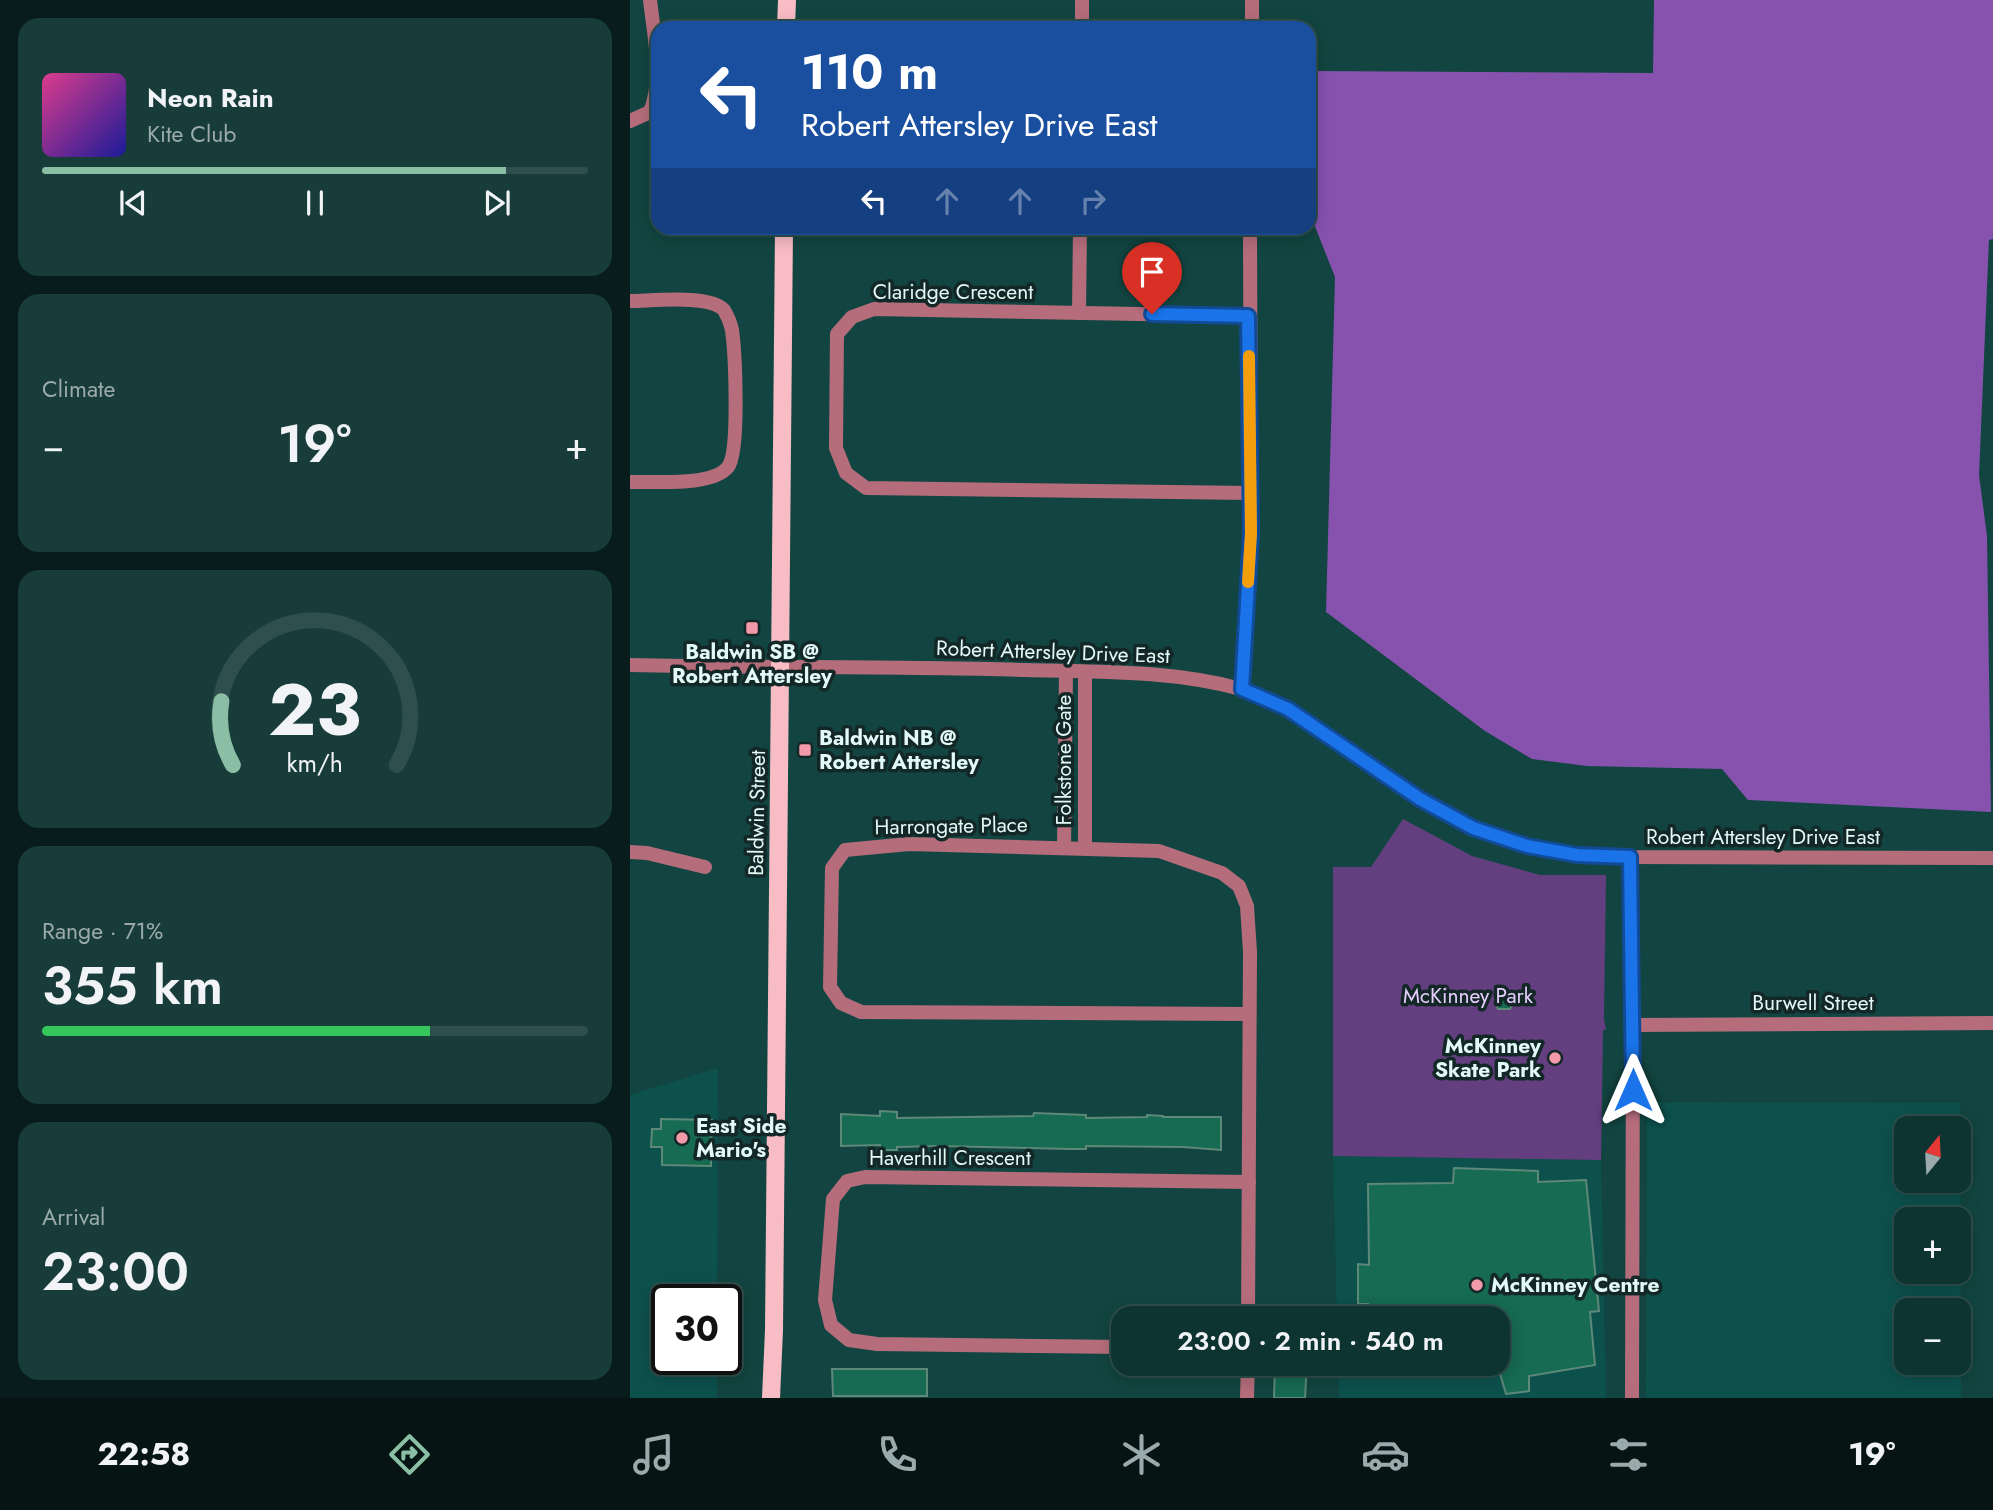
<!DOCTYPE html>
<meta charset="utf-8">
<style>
:root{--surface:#0e3431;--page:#173c39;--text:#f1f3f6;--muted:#9baaab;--line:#2e4f4d;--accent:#8abfa5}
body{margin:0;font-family:Jost,sans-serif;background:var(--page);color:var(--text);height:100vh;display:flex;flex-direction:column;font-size:26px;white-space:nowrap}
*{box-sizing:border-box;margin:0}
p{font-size:23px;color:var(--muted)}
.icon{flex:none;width:38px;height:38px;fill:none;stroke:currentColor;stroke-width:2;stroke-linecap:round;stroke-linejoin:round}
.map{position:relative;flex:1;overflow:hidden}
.details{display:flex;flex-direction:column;gap:18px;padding:18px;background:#081d1b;width:630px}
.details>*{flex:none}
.guide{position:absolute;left:21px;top:21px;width:665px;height:214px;border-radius:21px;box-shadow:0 4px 18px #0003,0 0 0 2px var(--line);background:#1a4fa0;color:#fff;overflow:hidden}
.needle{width:46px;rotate:18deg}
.controls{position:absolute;left:1264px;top:1116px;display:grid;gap:14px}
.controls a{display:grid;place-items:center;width:77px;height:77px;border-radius:14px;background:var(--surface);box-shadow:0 4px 18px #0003,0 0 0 2px var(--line);font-size:35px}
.speed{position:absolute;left:21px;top:1284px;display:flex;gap:14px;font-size:35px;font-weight:700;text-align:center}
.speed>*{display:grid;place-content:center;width:91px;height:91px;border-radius:50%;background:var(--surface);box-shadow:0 4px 18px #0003,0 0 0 2px var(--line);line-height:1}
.speed .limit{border:4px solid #111;border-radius:10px;background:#fff;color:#111}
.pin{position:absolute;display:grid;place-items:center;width:60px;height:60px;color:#fff;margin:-72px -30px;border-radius:50% 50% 50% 0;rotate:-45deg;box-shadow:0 0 7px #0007}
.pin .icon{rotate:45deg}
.me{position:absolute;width:77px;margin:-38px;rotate:0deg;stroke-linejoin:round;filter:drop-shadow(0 0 5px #0008)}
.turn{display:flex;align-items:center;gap:24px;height:147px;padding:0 35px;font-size:32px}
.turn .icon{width:91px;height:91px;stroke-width:2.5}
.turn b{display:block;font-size:49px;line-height:60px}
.lanes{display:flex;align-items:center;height:66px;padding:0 35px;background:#0003;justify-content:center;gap:35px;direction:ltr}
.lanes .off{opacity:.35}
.big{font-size:52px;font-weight:600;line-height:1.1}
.details .widget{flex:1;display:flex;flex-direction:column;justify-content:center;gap:10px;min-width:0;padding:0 24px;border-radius:21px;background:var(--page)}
.details .dial{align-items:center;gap:0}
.dial svg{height:182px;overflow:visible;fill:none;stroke:var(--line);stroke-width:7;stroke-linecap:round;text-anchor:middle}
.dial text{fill:var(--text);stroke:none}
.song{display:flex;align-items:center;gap:21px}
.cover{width:84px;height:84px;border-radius:10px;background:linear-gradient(135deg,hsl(330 70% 55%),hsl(240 70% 35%))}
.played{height:7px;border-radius:4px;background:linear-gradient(90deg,var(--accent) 85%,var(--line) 85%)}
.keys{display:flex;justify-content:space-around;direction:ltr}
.heat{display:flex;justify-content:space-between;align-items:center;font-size:38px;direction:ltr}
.charge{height:10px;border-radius:5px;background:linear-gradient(90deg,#34c759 71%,var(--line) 0)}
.trip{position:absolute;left:481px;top:1306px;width:399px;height:70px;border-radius:21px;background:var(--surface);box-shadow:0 4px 18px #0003,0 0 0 2px var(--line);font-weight:600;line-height:70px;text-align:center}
.tab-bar{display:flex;height:112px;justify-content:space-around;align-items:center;background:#061514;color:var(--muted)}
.tab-bar .icon{width:49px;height:49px}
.tab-bar .active{color:var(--accent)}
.tab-bar b{font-size:32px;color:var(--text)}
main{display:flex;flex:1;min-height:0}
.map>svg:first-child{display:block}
.built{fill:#0d514d;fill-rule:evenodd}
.green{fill:#633f7f}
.forest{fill:#8652ae}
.building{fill:#166b52;stroke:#5e8878;stroke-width:2}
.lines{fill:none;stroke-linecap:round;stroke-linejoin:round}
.minor{stroke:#b66d7b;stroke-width:14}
.primary{stroke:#f8bcc5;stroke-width:18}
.route-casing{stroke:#114b97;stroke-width:18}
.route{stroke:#1a73e8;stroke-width:12}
.slow{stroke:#f59e0b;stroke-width:12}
.poi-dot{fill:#f39aaa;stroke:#132726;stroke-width:2.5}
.labels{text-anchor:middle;stroke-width:7;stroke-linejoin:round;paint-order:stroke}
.street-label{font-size:21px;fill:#e1faf7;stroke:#132726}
.poi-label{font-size:21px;font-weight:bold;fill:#e1faf7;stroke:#132726;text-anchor:start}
.park-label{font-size:21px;fill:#e7cefe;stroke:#132726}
</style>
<main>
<section class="details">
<div class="widget">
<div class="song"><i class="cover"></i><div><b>Neon Rain</b><p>Kite Club</p></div></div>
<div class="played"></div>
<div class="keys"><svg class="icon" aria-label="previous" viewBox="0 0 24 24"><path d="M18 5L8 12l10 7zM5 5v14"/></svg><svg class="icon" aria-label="pause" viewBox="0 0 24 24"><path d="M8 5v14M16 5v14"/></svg><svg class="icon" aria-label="next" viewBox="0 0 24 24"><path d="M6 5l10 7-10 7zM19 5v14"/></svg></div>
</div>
<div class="widget"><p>Climate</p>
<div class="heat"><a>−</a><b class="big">19°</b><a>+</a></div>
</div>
<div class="widget dial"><svg viewBox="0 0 100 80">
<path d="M14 69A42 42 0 1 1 86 69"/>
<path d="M14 69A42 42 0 0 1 9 41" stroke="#8abfa5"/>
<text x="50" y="56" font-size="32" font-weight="700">23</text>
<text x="50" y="72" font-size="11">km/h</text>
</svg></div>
<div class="widget"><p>Range · 71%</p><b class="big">355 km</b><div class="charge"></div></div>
<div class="widget"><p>Arrival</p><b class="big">23:00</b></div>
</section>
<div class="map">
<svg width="1363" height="1398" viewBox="0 0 1363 1398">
<rect width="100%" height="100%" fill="#124541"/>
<g class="built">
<polygon points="88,1068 87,1300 37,1300 37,1360 87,1360 87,1398 0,1398 0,1095"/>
<path d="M 1017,1102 L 1330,1103 L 1331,1398 L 1016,1398 ZM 1276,1129 L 1328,1129 L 1328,1181 L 1276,1181 ZM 1276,1220 L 1328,1220 L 1328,1272 L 1276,1272 ZM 1276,1311 L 1328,1311 L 1328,1363 L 1276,1363 Z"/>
<polygon points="703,1156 971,1160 976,1398 709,1398 708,1363 868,1363 868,1318 707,1318"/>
</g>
<polygon class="green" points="773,819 842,856 910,875 976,875 974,1019 976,1029 973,1031 971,1160 703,1156 703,867 741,867"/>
<polygon class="forest" points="1024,0 1363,0 1363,239 1359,240 1349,475 1357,536 1361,812 1118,800 1092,769 957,766 902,759 855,731 696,612 705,277 684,224 679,222 679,71 1023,73"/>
<g class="building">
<polygon points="869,992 879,992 884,1000 880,1009 868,1009 864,999"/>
<polygon points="250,1111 267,1112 267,1118 403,1116 404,1113 456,1115 456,1118 517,1117 517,1115 533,1116 533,1117 591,1117 591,1150 553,1147 456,1146 456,1149 440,1149 308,1146 267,1147 267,1150 250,1150 250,1145 211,1146 211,1114 250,1116"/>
<polygon points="31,1119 82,1120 81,1166 32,1165 32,1147 21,1147 22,1129 31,1129"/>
<polygon points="824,1168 908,1171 908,1182 956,1180 969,1311 960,1312 965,1365 899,1376 899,1391 876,1394 868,1367 868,1318 739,1318 738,1304 728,1304 728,1264 739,1265 738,1184 823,1183"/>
<polygon points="645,1363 677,1364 675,1398 644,1398"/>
<polygon points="202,1369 297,1369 297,1396 203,1396"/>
</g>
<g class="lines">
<g class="minor">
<polyline points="452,28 452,0"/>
<polyline points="622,28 622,0"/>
<path d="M 0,121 L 20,112 C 34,78 24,36 20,0"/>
<path d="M 0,301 C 21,301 80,294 94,310 C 97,315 101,325 102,330 C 105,352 110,452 98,467 C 82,487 24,481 0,482"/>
<polyline points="449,313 450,228"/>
<polyline points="618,316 244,309 222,317 207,334 206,448 216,473 236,488 620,493"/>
<path d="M 0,665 C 132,668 264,666 396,670 C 467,672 541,670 611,689 C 653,700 689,730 725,754 C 762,780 800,807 841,827 C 889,851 947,855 1000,857 L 1363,858"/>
<polyline points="455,672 455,848"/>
<polyline points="612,689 621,533 620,228"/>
<polyline points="434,847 436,671"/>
<polyline points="0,852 17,853 75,867"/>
<polyline points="1000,857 1003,1025 1002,1398"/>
<polyline points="1003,1025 1363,1023"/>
<polyline points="618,1318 620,952 617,906 609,886 592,873 529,851 279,844 215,850 202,868 200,987 211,1003 231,1012 619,1014"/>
<polyline points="494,1347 247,1344 219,1340 201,1325 195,1300 203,1199 217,1181 235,1177 619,1182"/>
<polyline points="617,1398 618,1363"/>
</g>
<g class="primary">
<polyline points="156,28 157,0"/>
<polyline points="141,1398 144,1330 154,228"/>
</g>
</g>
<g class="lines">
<g class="route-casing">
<polyline id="route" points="522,314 618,316 621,533 612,689 658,709 790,799 843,828 897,846 947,855 1000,857 1003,1090"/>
</g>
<use href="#route" class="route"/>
<polyline class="slow" points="618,582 621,533 619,356"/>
</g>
<g class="poi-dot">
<rect x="115" y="621" width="14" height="14" rx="3.5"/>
<rect x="168" y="743" width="14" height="14" rx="3.5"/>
<circle cx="925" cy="1058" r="7"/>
<circle cx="52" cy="1138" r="7"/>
<circle cx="847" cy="1285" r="7"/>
</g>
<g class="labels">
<g class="street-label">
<text x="323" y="299">Claridge Crescent</text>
<text transform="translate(423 652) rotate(2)" y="7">Robert Attersley Drive East</text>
<text transform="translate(434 760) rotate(-90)" y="7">Folkstone Gate</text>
<text transform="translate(127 813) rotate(-89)" y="7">Baldwin Street</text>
<text transform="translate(321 826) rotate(-1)" y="7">Harrongate Place</text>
<text x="1133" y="844">Robert Attersley Drive East</text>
<text x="1183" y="1010">Burwell Street</text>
<text x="320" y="1165">Haverhill Crescent</text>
</g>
<g class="poi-label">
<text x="122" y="659" text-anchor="middle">Baldwin SB @<tspan x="122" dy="24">Robert Attersley</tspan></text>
<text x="189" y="745">Baldwin NB @<tspan x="189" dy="24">Robert Attersley</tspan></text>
<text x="911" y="1053" text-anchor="end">McKinney<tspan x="911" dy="24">Skate Park</tspan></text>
<text x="66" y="1133">East Side<tspan x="66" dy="24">Mario's</tspan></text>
<text x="861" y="1292">McKinney Centre</text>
</g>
<g class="park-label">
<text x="838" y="1003">McKinney Park</text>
</g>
</g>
</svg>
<div class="controls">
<a><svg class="needle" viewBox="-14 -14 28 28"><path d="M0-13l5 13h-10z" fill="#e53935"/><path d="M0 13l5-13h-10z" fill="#9baaab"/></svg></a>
<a>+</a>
<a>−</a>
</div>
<div class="speed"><div class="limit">30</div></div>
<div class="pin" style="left:522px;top:314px;background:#d93025"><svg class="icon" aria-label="arrive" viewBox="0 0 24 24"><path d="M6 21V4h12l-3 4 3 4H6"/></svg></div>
<svg class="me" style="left:1003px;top:1090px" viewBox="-20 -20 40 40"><path d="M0-17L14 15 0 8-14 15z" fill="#1a73e8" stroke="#fff" stroke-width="4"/></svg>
<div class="trip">23:00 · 2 min · 540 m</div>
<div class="guide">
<div class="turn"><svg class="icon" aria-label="left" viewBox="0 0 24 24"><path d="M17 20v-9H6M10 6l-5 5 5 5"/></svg><div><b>110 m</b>Robert Attersley Drive East</div></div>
<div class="lanes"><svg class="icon" aria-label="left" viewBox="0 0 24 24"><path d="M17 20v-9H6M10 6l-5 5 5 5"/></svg><svg class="icon off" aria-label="ahead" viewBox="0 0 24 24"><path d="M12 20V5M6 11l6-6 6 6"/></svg><svg class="icon off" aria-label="ahead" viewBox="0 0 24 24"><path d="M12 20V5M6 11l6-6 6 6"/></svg><svg class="icon off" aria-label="right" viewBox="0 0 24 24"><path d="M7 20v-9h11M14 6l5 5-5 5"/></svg></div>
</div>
</div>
</main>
<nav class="tab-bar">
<b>22:58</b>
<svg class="icon active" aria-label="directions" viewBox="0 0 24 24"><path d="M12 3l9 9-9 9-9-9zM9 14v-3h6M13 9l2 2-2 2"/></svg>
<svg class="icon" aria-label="music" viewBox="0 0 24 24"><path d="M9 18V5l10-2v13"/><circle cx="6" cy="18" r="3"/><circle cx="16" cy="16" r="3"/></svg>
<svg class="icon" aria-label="phone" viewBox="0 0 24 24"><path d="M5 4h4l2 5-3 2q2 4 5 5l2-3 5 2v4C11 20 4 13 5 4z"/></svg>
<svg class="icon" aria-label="climate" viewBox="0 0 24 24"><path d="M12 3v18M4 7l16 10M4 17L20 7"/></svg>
<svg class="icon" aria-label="car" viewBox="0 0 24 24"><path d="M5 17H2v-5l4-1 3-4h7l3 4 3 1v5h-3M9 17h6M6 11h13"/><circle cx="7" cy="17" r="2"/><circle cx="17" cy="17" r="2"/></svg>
<svg class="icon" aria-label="filters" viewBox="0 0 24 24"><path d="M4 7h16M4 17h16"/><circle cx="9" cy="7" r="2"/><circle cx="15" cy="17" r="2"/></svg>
<b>19°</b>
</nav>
